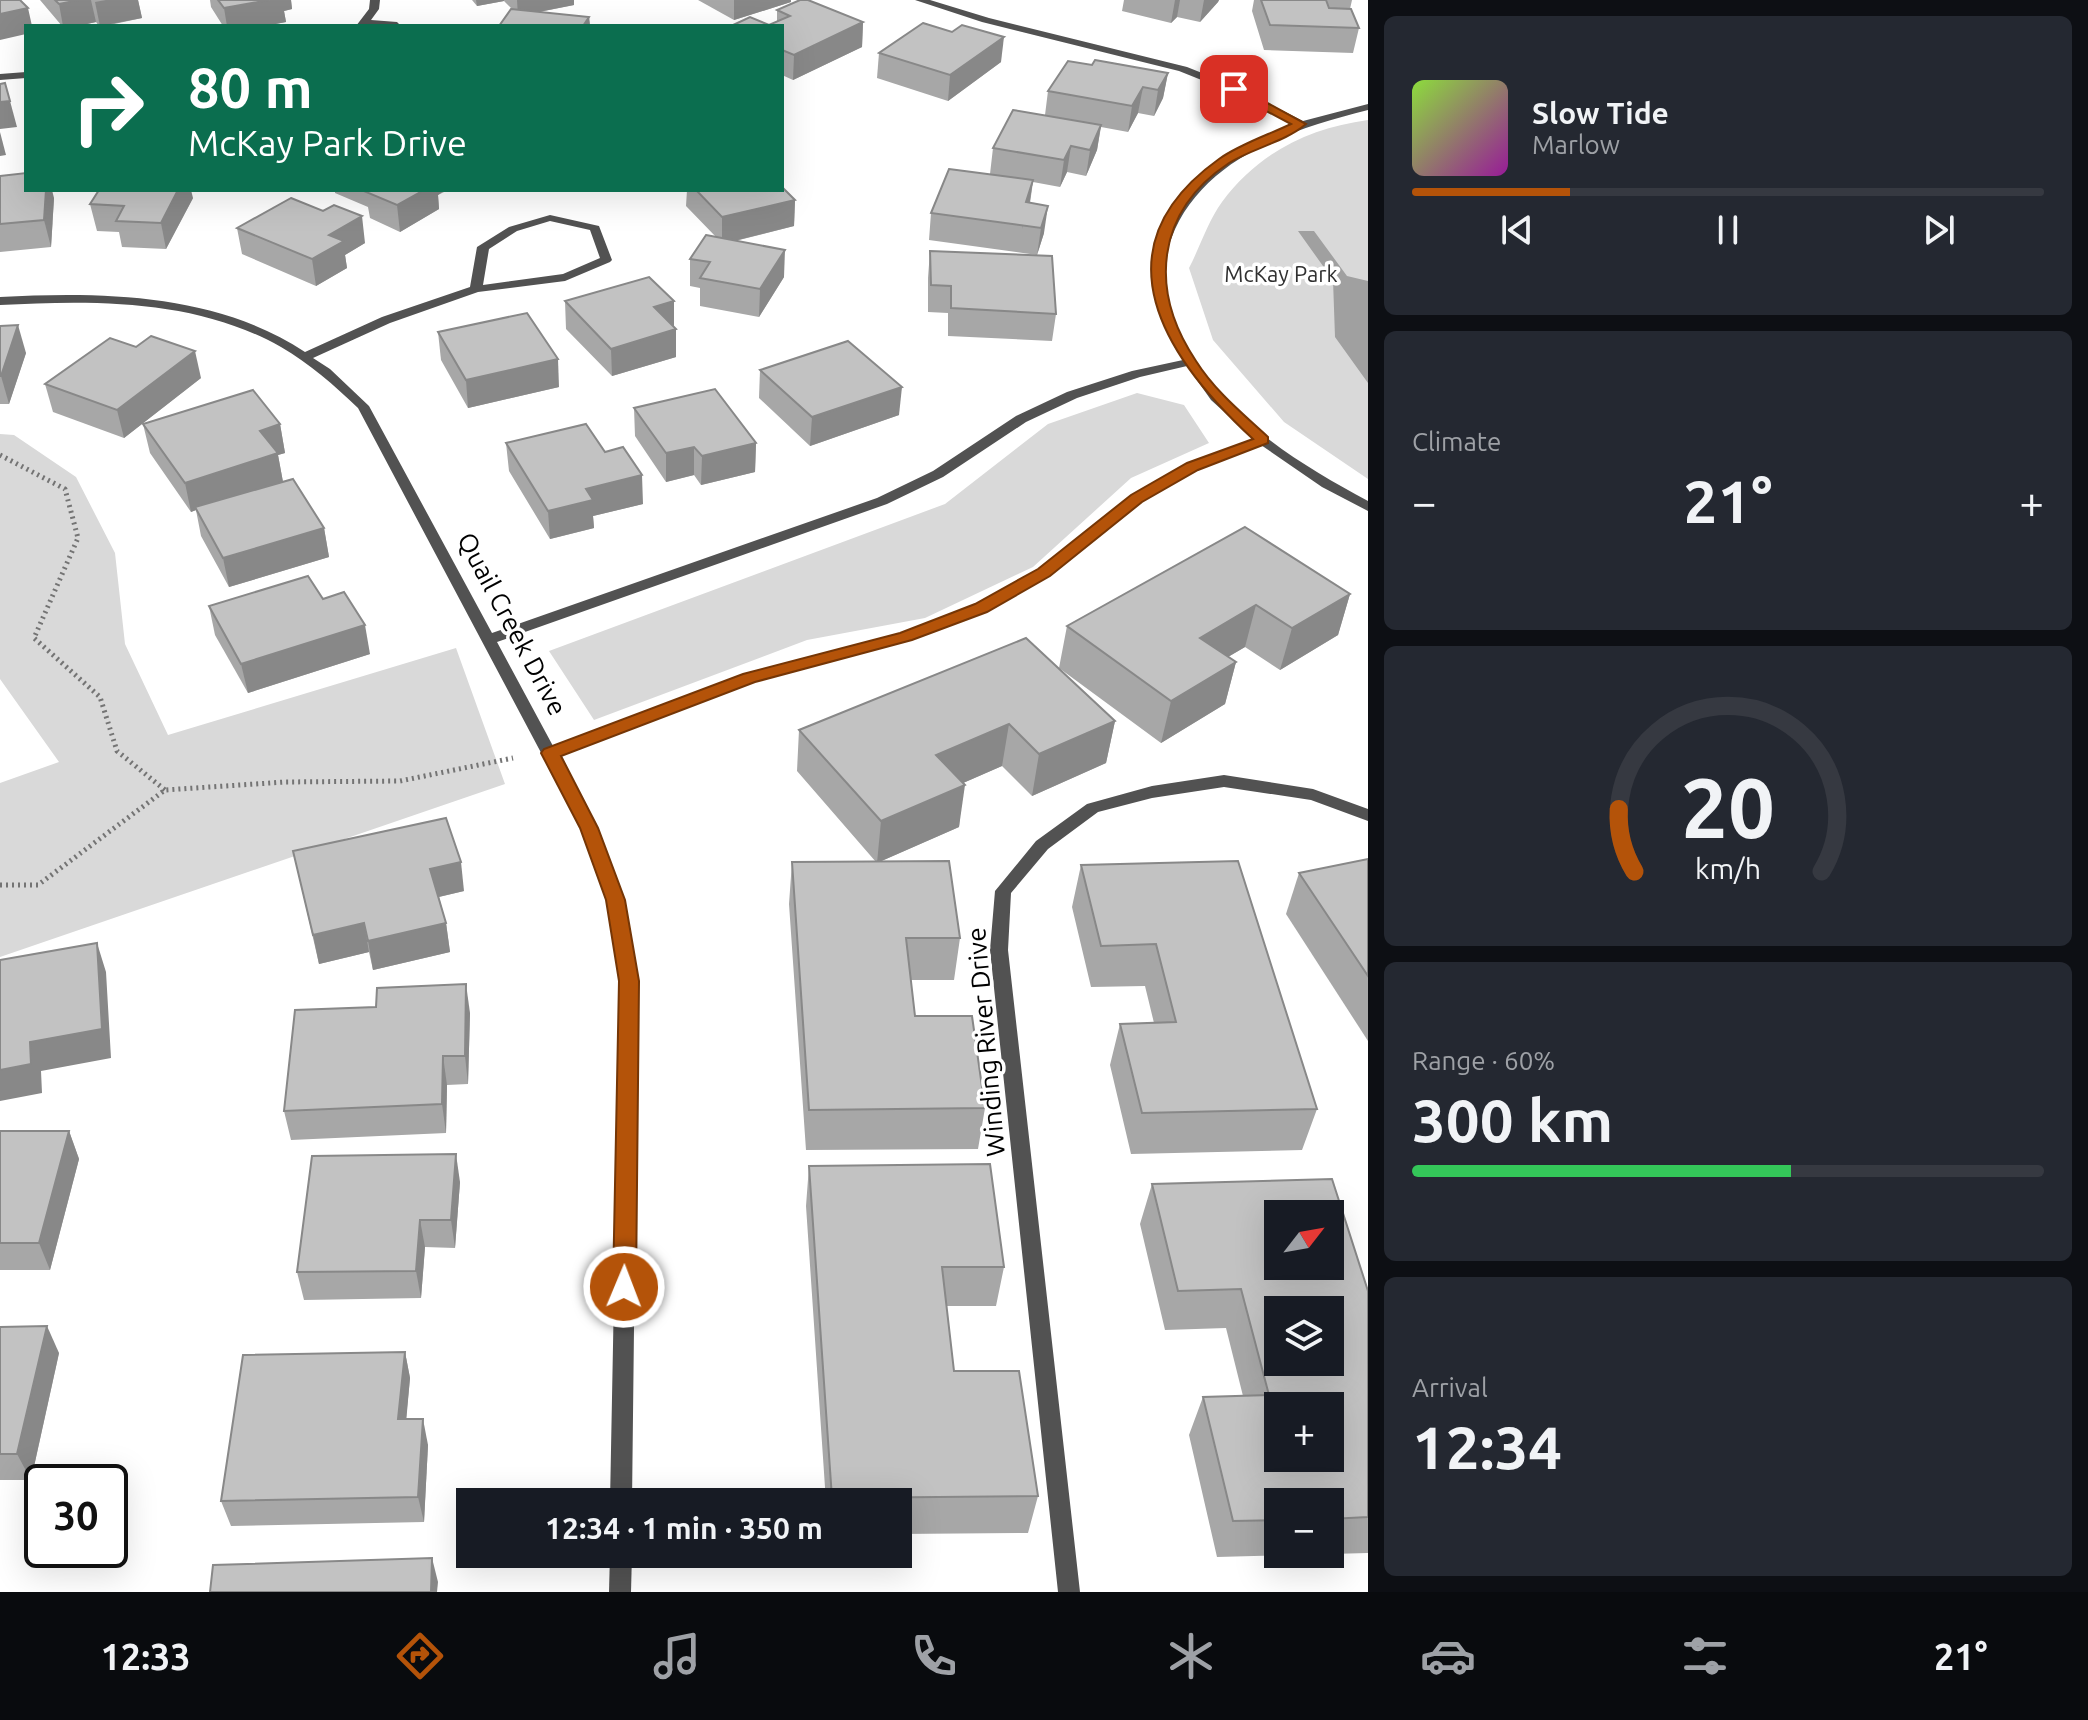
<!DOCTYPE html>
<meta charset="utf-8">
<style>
:root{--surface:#171b24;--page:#242831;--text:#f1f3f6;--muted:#9ea1a6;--line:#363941;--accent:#b45309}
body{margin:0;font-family:Ubuntu,sans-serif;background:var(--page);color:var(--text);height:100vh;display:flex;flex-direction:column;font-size:30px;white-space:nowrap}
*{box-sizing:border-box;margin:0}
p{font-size:26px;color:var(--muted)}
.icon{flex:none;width:44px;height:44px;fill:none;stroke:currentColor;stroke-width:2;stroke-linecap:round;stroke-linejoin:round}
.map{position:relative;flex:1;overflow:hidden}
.drawer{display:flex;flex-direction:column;gap:16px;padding:16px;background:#0d0f14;width:720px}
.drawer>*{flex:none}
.guide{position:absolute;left:24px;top:24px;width:760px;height:168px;border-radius:0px;box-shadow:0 8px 32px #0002;background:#0b6e4f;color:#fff;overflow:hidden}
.needle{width:52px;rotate:59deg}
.fabs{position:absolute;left:1264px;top:1200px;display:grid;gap:16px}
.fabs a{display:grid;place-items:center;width:80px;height:80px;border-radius:0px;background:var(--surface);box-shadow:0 8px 32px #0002;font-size:40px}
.speed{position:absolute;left:24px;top:1464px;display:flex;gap:16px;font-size:40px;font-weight:700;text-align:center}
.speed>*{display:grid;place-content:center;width:104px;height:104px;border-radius:50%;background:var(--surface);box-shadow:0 8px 32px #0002;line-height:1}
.speed .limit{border:4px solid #111;border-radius:12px;background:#fff;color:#111}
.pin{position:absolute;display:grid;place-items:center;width:68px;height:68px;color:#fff;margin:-34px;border-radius:16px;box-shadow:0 4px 12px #0006}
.me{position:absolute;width:88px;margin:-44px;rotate:1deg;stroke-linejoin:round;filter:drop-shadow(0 0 6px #0008)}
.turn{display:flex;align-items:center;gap:28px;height:168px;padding:0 32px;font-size:36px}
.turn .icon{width:104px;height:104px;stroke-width:2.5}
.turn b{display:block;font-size:56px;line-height:68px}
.big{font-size:60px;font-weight:700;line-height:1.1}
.drawer .card{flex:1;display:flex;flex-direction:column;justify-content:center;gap:12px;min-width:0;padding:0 28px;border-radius:12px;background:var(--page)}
.drawer .dial{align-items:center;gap:0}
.dial svg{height:208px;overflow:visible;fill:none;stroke:var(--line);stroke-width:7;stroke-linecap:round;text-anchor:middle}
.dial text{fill:var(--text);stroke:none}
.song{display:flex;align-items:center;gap:24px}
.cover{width:96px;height:96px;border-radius:12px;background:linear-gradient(135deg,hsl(90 70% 55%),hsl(300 70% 35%))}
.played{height:8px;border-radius:4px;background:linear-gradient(90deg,var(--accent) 25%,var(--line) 25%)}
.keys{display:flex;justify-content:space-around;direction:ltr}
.heat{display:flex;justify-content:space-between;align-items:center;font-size:44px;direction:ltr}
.charge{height:12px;border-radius:6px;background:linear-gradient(90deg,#34c759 60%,var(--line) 0)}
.trip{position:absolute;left:456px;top:1488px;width:456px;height:80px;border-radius:0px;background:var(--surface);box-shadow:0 8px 32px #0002;font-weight:700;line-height:80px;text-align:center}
.menu{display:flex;height:128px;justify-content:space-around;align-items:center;background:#090b0e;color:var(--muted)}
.menu .icon{width:56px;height:56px}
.menu .current{color:var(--accent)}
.menu b{font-size:36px;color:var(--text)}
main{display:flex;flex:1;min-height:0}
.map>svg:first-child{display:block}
.green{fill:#d9d9d9}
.water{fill:#a0a0a0}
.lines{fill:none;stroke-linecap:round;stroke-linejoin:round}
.path{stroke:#747474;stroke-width:5;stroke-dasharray:2 4;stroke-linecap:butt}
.street{fill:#525252;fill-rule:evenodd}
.wall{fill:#a7a7a7}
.shaded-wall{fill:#888}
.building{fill:#c2c2c2;stroke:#888;stroke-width:2;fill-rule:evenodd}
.route{fill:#b45309;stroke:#753606;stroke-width:2}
.labels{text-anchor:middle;stroke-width:7;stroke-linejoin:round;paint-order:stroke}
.far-park-label{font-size:22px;fill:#303030;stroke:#fff}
.street-label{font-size:26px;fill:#000;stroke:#fff}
</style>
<main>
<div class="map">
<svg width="1368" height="1592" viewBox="0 0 1368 1592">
<rect width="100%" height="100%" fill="#fff"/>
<g class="green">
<path d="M 1368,120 L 1368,479 L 1284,422 L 1213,340 L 1189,268 C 1200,247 1208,221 1222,202 C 1258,153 1309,128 1368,120 Z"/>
<polygon points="1137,393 1184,405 1209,443 1131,478 1033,567 925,618 807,640 594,720 549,651 945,504 1048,424"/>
<polygon points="0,434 14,435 76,477 115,553 125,644 168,735 456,648 505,784 0,957 0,783 59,762 0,679"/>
</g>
<polygon class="water" points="1298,231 1314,231 1347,276 1368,281 1368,383 1335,337 1333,280"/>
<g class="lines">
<g class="path">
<polyline points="0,455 65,489 78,538 34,638 100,697 117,751 165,790"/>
<polyline points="0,885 38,885 165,790 285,782 400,781 513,758"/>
</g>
<g class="street">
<polygon points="370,0 380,0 379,9 371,20 397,22 401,26 356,26 369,9"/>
<path d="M 915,0 L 930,0 L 989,18 L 1187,67 L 1232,85 L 1303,121 L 1368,104 L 1368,110 C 1332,119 1298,129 1265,145 C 1208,171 1159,223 1165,289 C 1168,324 1199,369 1221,395 C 1261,441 1316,473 1368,501 L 1368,511 L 1322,487 L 1261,445 L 1198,470 L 1142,501 L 1049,576 L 986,611 L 911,640 L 754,682 L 558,756 L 597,828 L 623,900 L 638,981 L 632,1502 L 610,1502 L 620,981 L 607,900 L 581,828 L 358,408 C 334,385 310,364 281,347 C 196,299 95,300 0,305 L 0,297 C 103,292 215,293 305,352 L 382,317 L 470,287 L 477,247 L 509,227 L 550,215 L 599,226 L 612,260 L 610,262 L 565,281 L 478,292 L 390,323 L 313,358 L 330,369 L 369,406 L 492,633 L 877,498 L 933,471 L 1016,416 L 1067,392 L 1132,371 L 1183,360 C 1136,294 1147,217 1211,168 C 1236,149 1265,137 1294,125 L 1224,89 L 1179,71 L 982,22 ZM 550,221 L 590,230 L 600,258 L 563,274 L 483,285 L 489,249 L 517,231 ZM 1187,366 L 1211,400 L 1254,439 L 1188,464 L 1132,495 L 1039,570 L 976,605 L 901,633 L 744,674 L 553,746 L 497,642 L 887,504 L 943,477 L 1026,422 L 1077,398 L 1140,377 Z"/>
<polygon points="26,72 26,78 0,80 0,74"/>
<polygon points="1224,775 1313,789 1368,809 1368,821 1311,800 1224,787 1152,798 1098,812 1048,849 1011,893 1008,950 1080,1592 1058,1592 990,950 995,891 1036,841 1087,804 1152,786"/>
<polygon points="610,1554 632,1554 631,1592 609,1592"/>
</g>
</g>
<g class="wall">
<polygon points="40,0 138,0 142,18 105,26 99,26 96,22 78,26 62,26"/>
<polygon points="210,0 291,0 292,9 284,11 286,22 265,26 223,26 211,7"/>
<polygon points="472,0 574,0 574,5 539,12 589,17 590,26 499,26 512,9 504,1 477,6"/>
<polygon points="698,0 791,0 791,2 734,20"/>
<polygon points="1124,0 1219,0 1218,2 1200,22 1177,17 1171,23 1122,11"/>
<polygon points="1254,0 1352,0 1350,9 1359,28 1353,53 1264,50 1252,11"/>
<polygon points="777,10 863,22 862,47 793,80 782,75 782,26 769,25 777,22"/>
<polygon points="879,53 1001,62 948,101 877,78"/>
<polygon points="1092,65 1168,73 1163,98 1154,116 1138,113 1128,132 1101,127 1097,150 1086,176 1067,172 1060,187 1033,182 1030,203 1044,233 1037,255 929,240 931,213 990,174 993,148 1045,115 1048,91"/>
<polygon points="0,176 54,198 51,247 0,252"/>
<polygon points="335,190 445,190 446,191 438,195 439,209 400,232 370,218 368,207 335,193"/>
<polygon points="687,190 782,190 795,200 794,226 735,241 784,277 759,317 700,306 700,288 690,286 690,259 716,237 686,206"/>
<polygon points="193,198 166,249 122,247 119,232 97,231 90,204"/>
<polygon points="237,228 365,243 345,255 347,268 316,286 242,254"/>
<polygon points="930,251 1056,314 1052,341 948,336 948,313 928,312 928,278"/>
<polygon points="565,301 674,301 674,327 676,357 612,376 566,329"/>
<polygon points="0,326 26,353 9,404 0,404"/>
<polygon points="438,332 559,387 468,408 441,360"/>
<polygon points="760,370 899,415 810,446 759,398"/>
<polygon points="201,378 124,438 53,412 45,384"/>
<polygon points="634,408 756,443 755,472 701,485 694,475 666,482 635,436"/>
<polygon points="143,424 280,424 285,453 278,455 283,482 266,487 324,528 329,557 229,587 201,536 196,510 191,512 150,453"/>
<polygon points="506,443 605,452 643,504 593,516 594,528 550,539 509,471"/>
<polygon points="1350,594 1338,635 1280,670 1245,647 1228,657 1236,662 1225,704 1161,743 1059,668 1067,626"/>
<polygon points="323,599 370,654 248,693 215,635 209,606"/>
<polygon points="1115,721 1106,763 1032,796 1002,766 963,783 959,827 879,862 960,938 954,980 911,980 915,1016 985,1108 978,1149 806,1150 789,904 792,862 876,862 797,771 799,730"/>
<polygon points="293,851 464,891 439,897 446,923 450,952 373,970 369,952 319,964"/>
<polygon points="1368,859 1368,1041 1286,914 1299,873"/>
<polygon points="1081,865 1317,1109 1302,1150 1131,1154 1110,1065 1120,1024 1154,1023 1145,986 1091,987 1072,907"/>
<polygon points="376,1007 470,1013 468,1084 447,1085 446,1133 291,1140 284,1111"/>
<polygon points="0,1131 69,1131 79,1159 50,1270 0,1270"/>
<polygon points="809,1166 1004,1267 996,1306 946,1306 954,1371 1038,1496 1028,1533 898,1534 898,1502 826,1502 806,1206"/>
<polygon points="460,1182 455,1248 425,1247 421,1298 304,1300 297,1272"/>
<polygon points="1152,1184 1368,1291 1368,1553 1330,1554 1330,1502 1278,1502 1278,1554 1326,1554 1217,1557 1189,1435 1203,1397 1243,1396 1226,1328 1165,1330 1140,1224"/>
<polygon points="0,1327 59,1353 31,1480 0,1480"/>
<polygon points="405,1352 410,1378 406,1419 428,1445 424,1522 231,1526 221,1501"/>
</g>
<g class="shaded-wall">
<polygon points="79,0 91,0 96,22 78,26 63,26 59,4"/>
<polygon points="106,0 138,0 142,18 100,26 95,2"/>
<polygon points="270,0 291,0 292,9 284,11 286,22 265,26 227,26 224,8"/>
<polygon points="476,0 504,0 504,1 477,6"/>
<polygon points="517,0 574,0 574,5 518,16"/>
<polygon points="734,0 791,0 791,2 734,20"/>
<polygon points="1175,0 1180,0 1177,17 1171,23"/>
<polygon points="1204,0 1219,0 1218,2 1200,22"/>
<polygon points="28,8 32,26 26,26 26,34 0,40 0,14"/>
<polygon points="589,17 590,26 583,26"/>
<polygon points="863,22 862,47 793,80 794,55"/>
<polygon points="1004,37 1001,62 948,101 950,75"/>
<polygon points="1168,73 1163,98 1154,116 1158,90"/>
<polygon points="1143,87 1138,113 1128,132 1132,106"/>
<polygon points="10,101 17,127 0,129 0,102"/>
<polygon points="1101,125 1097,150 1086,176 1090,150"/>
<polygon points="0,132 6,155 0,156"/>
<polygon points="1071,146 1067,172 1060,187 1064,160"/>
<polygon points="1033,180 1029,207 1022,229 1026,202"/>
<polygon points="46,190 52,190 54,198 51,247 44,220"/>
<polygon points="178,190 191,190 193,198 166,249 161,223"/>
<polygon points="423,190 445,190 438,195 439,209 400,232 397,205"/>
<polygon points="795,200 794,226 722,244 722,217"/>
<polygon points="1048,206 1044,233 1037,255 1041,228"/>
<polygon points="362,216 365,243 345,255 347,268 316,286 312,259 329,235"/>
<polygon points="785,250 784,277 759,317 760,289"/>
<polygon points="674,301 674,328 654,307"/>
<polygon points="18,325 26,353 9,404 1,376"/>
<polygon points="676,329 676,357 612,376 611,349"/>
<polygon points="195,351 201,378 124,438 117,410"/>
<polygon points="558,359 559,387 468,408 466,380"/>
<polygon points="902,387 899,415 810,446 812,417"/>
<polygon points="280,424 285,453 278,455 283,482 197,510 195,507 196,510 191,512 185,483 260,431"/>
<polygon points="756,443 755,472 701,485 702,456"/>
<polygon points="694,447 694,475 666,482 666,453"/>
<polygon points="642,475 643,504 593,516 594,528 550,539 548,511 586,489"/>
<polygon points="324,528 329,557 229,587 223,558"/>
<polygon points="1350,594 1338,635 1280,670 1292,628"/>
<polygon points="1256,605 1245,647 1190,679 1200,638"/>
<polygon points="365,625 370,654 248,693 241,664"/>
<polygon points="1236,662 1225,704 1161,743 1171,701"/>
<polygon points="1115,721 1106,763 1032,796 1039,754"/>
<polygon points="1009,724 1002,766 931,797 936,755"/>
<polygon points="965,785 959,827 877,863 881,821"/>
<polygon points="461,862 464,891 434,898 430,869"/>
<polygon points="364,923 369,952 319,964 313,935"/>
<polygon points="446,923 450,952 373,970 368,941"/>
<polygon points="97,943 106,972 111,1058 41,1071 42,1093 0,1101 0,1070 30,1042"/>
<polygon points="466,984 470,1013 468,1084 465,1056"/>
<polygon points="443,1056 447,1085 446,1133 442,1104"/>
<polygon points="69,1131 79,1159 50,1270 39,1243"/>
<polygon points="456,1154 460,1182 455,1248 451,1220"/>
<polygon points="420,1220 425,1247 421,1298 416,1271"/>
<polygon points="47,1326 59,1353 31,1480 17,1454"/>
<polygon points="405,1352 410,1378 404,1445 398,1419"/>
<polygon points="423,1419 428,1445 424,1522 418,1497"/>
<polygon points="432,1558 438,1582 437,1592 431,1592"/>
</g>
<g class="building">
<polygon points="0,0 20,0 28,8 0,14"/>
<polygon points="55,0 79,0 59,4"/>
<polygon points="218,0 269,0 224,8"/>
<polygon points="800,0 808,0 863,22 794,55 782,50 782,26 731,26 750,17 769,25 790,16 777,10"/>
<polygon points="1261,0 1326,0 1329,8 1351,9 1359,28 1270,25"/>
<polygon points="511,9 589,17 583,26 499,26"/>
<polygon points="923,23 952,32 962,25 1004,37 950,75 879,53"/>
<polygon points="1095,60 1168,73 1158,90 1143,87 1132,106 1048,91 1068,61 1092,65"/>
<polygon points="5,83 10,101 0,102 0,84"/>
<polygon points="1013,110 1101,125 1090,150 1071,146 1064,160 993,148"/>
<polygon points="949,169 1033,180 1026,202 1048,206 1041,228 931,213"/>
<polygon points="26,173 26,190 46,190 44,220 0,224 0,176"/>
<polygon points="782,187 795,200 722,217 696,190 782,190"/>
<polygon points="99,190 178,190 161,223 116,221 124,206 90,204"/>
<polygon points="370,190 424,190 397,205 366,192"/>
<polygon points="291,198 323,211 334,205 362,216 329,235 344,241 312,259 237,228"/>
<polygon points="706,235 785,250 760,289 700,278 710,262 690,259"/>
<polygon points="930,251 1052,256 1056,314 951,308 951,286 931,285"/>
<polygon points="649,277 674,301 654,307 676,329 611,349 565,301"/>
<polygon points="527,313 558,359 466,380 438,332"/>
<polygon points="18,325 1,376 0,376 0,326"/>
<polygon points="151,336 195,351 117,410 45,384 110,338 136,347"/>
<polygon points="848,341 902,387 812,417 760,370"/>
<polygon points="715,389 756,443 702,456 694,447 666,453 634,408"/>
<polygon points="253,390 280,424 260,431 278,453 185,483 143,424"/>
<polygon points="586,424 605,452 623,447 642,475 586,489 593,500 548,511 506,443"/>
<polygon points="293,479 324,528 223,558 195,507"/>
<polygon points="1245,527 1350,594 1292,628 1256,605 1200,638 1236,662 1171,701 1067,626"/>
<polygon points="308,576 323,599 344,592 365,625 241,664 209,606"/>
<polygon points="1026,638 1115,721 1039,754 1009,724 936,755 965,785 881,821 799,730"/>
<polygon points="446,818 461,862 430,869 446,923 368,941 364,923 313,935 293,851"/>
<polygon points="1368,859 1368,976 1299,873"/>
<polygon points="949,861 960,938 906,938 915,1016 972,1016 985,1108 809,1110 792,862"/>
<polygon points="1238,861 1317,1109 1142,1113 1120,1024 1176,1022 1156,944 1101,946 1081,865"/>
<polygon points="97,943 102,1029 30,1042 31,1064 0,1070 0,960"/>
<polygon points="466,984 465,1056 443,1056 442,1104 284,1111 295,1010 376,1007 377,988"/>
<polygon points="0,1131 69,1131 39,1243 0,1243"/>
<polygon points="456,1154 451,1220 420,1220 416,1271 297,1272 312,1156"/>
<polygon points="990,1164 1004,1267 942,1267 954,1371 1019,1371 1038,1496 832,1498 809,1166"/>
<path d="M 1332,1179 L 1368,1291 L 1368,1517 L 1330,1519 L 1330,1502 L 1278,1502 L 1278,1520 L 1233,1521 L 1203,1397 L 1269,1395 L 1241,1289 L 1178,1291 L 1152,1184 ZM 1278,1214 L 1330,1214 L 1330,1266 L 1278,1266 ZM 1278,1310 L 1330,1310 L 1330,1362 L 1278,1362 ZM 1278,1406 L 1330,1406 L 1330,1458 L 1278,1458 Z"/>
<polygon points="47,1326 17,1454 0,1454 0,1327"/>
<polygon points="405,1352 398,1419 423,1419 418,1497 221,1501 243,1355"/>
<polygon points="432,1558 431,1592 210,1592 213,1565"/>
</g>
<path class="route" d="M 1230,87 L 1238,87 L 1306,124 C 1285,142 1253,148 1229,163 C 1155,212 1149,291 1196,361 C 1215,391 1242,413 1268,437 L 1268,443 L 1198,470 L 1142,502 L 1050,576 L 987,612 L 912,640 L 755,682 L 561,756 L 598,828 L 625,900 L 639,981 L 636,1287 L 632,1294 L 624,1297 L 616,1294 L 613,1287 L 619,981 L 606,900 L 580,828 L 541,753 L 544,749 L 743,674 L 900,633 L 975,604 L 1038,569 L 1131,495 L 1187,463 L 1253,439 C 1165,358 1093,249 1219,159 C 1240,144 1268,135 1291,124 L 1230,92 Z"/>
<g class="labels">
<g class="far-park-label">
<text x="1281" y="282">McKay Park</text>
</g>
<g class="street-label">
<text transform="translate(512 624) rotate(62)" y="9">Quail Creek Drive</text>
<text transform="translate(986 1042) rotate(-95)" y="9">Winding River Drive</text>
</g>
</g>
</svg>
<div class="fabs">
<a><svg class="needle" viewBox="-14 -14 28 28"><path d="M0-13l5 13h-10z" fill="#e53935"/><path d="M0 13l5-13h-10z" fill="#9ea1a6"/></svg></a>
<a><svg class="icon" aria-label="layers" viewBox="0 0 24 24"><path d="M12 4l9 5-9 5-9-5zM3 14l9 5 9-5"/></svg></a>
<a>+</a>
<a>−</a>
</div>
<div class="speed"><div class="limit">30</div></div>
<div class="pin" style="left:1234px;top:89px;background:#d93025"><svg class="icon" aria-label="arrive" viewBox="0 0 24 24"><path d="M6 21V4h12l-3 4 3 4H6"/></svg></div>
<svg class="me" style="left:624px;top:1287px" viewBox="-20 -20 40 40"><circle r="17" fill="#b45309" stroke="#fff" stroke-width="3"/><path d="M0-11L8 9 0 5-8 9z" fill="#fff"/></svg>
<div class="trip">12:34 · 1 min · 350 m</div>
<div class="guide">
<div class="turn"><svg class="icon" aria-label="right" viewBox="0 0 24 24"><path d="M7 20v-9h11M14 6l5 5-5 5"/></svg><div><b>80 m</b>McKay Park Drive</div></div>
</div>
</div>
<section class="drawer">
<div class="card">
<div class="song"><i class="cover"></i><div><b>Slow Tide</b><p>Marlow</p></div></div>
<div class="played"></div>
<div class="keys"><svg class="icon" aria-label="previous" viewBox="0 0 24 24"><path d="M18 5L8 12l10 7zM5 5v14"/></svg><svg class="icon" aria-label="pause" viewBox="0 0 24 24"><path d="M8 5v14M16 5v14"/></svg><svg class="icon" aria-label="next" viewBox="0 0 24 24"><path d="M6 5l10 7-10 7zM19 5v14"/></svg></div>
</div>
<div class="card"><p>Climate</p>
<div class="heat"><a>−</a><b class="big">21°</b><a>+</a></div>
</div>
<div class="card dial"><svg viewBox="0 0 100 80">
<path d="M14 69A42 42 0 1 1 86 69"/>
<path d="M14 69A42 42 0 0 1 8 45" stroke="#b45309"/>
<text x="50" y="56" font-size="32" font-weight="700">20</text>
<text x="50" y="72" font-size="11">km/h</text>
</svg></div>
<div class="card"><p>Range · 60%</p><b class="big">300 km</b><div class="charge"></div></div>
<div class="card"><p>Arrival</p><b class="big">12:34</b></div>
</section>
</main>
<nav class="menu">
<b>12:33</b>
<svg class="icon current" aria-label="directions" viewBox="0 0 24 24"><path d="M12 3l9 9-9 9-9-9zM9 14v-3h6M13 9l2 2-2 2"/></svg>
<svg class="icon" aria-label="music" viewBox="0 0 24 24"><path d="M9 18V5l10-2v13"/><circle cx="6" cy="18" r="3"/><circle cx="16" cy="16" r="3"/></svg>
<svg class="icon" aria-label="phone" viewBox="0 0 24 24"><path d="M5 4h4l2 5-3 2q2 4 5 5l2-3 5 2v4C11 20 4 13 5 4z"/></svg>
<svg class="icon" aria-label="climate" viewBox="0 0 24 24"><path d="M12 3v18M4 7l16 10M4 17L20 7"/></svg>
<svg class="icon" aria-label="car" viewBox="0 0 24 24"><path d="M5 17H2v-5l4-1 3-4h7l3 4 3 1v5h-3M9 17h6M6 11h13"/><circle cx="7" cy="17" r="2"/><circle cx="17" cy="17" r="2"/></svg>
<svg class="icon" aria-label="filters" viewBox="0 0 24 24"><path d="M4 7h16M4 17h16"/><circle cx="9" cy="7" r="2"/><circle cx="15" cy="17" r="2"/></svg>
<b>21°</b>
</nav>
